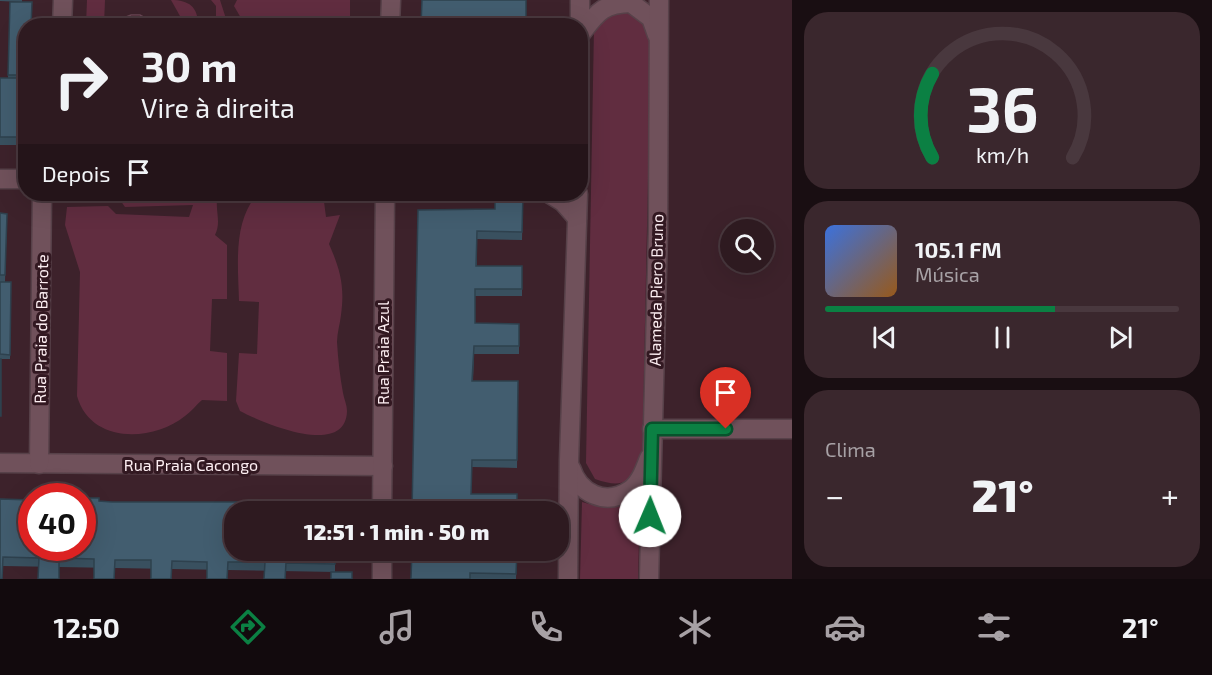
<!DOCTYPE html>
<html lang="pt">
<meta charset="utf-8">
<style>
:root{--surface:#2e1a20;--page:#3a272d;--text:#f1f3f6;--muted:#a7a1a5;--line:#49383e;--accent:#0b8043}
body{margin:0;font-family:"Exo 2",sans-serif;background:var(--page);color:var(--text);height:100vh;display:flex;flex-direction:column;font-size:22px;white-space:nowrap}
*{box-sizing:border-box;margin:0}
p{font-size:20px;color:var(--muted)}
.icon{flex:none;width:33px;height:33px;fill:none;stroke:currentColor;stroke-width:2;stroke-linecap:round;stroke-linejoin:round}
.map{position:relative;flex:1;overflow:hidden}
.panel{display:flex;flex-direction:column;gap:12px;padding:12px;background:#190e12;width:420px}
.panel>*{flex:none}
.guide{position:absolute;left:18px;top:18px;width:570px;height:183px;border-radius:24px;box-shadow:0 6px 24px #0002,0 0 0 2px var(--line);background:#2e1a20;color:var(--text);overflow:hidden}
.buttons{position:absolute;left:720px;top:219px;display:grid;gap:12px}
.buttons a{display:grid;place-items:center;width:54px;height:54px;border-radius:50%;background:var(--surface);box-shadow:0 6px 24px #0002,0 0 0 2px var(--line);font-size:30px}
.speed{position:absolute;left:18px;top:483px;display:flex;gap:12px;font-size:30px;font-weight:700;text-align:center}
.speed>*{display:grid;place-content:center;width:78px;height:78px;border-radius:50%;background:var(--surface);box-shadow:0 6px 24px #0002,0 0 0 2px var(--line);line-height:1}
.speed .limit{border:9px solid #d22;background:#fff;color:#111}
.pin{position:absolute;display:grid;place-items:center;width:51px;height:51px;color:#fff;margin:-62px -26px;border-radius:50% 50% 50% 0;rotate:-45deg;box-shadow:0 0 6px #0007}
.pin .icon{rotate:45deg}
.me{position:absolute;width:66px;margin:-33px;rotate:1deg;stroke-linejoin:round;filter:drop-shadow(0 0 4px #0008)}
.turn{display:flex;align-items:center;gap:21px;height:126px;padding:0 24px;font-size:27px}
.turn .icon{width:78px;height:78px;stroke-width:2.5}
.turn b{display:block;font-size:42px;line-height:51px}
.then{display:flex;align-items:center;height:57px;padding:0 24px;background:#0003;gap:12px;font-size:22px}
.big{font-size:45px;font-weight:800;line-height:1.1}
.panel .tile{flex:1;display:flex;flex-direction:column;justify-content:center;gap:9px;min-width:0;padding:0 21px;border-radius:24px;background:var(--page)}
.panel .dial{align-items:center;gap:0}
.dial svg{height:156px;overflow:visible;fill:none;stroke:var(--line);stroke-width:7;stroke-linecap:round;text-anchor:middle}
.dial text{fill:var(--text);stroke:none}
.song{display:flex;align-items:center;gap:18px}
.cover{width:72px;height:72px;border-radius:9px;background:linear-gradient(135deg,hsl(220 70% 55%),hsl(30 70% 35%))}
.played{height:6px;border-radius:3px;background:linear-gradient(90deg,var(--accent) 65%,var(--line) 65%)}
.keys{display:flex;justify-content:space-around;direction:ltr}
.heat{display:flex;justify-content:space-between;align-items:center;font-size:33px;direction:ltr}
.trip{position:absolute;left:224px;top:501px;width:345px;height:60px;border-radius:24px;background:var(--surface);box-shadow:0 6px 24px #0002,0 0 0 2px var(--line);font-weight:800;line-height:60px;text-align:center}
.dock{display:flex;height:96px;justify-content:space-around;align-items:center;background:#120a0d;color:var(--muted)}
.dock .icon{width:42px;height:42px}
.dock .current{color:var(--accent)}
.dock b{font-size:27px;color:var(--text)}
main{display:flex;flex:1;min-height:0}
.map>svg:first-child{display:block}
.green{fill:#612d40}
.water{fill:#290010;stroke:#694754;stroke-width:1.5}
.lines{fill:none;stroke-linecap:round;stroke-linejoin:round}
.minor-casing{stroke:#574149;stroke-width:21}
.minor{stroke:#70515b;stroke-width:18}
.wall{fill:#39505f}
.shaded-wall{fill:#2e414e}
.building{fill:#425d6f;stroke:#2e414e;stroke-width:1.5}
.route-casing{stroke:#07532c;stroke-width:15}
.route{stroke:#0b8043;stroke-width:10}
.labels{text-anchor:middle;stroke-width:6;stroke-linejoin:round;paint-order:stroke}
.street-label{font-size:16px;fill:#fdeef2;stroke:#321821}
</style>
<main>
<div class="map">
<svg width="792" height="579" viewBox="0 0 792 579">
<rect width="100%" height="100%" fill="#3d222b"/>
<g class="green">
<polygon points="87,0 105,0 104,25 86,25"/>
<path d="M 171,0 C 189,0 198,7 198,25 L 185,25 Z"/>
<polygon points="211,0 220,0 228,25 216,25 216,6"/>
<polygon points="237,0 350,0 350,25 245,25 234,6"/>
<path d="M 624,12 L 641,18 L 651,35 L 642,466 C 626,485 619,487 595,479 L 586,463 L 594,28 L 606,14 Z"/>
<path d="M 116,194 L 146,194 L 155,203 L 165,194 L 218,194 C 214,210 222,221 215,235 L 227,245 L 227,299 L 212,299 L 210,351 L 227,353 L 227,401 L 202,400 C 196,405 191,412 185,416 C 151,443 90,443 77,396 L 80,272 L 65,225 L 67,207 L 108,206 L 116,214 L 189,217 L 193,205 L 125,207 Z"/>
<path d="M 257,194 L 323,194 L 326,217 L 340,215 L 329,244 C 340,269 345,286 341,315 C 340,324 337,333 337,342 C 338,359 340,377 343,393 C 344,399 347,405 347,411 C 346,459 261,422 240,411 L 236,401 L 239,353 L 257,354 L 259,302 L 239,301 C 238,264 233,223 257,194 Z"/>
<path d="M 640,501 L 638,579 L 580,579 L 582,502 C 603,509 619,508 640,501 Z"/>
</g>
<polygon class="water" points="131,15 140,15 158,25 118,25 123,18"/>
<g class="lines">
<g class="minor-casing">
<g id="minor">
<polyline points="62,26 63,0"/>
<polyline points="390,26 391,0"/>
<polyline points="580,26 580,0"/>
<path d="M 580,35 C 597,13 601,4 631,3 L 651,18 L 657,35"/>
<polyline points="0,179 26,179"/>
<polyline points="550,194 563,202 577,218"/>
<polyline points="652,429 792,429"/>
<polyline points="0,463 383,466"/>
<polyline points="39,464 42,194"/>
<path d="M 571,468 C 579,493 605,507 630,490 C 640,483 645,469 649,458"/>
<polyline points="382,512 385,194"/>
<polyline points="382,579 382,550"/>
<polyline points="568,579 569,460 578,194"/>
<polyline points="649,579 658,231 659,0"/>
</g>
</g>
<use href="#minor" class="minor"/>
</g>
<g class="wall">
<polygon points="0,0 22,0 22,2 0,1"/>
<polygon points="10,2 26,26 26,80 21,80 21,145 0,145 0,78 8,78"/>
<polygon points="148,194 161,194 154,200"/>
<polygon points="523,194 522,240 477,239 477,266 522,266 522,296 475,296 475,323 519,324 519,354 474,354 473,381 518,381 517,468 472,467 418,210 495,209"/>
<polygon points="0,213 7,214 5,282 11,282 10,359 0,359"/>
<polygon points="0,499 99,501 335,550 335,572 3,566"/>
<polygon points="517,551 516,579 411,579"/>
</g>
<polygon class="shaded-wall" points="154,194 161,194 154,200"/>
<g class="building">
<polygon points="422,0 526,0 526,26 421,26"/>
<polygon points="10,2 32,2 31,26 26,26 26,75 8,75"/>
<rect x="0" y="78" width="21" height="59"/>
<polygon points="495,194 523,194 522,232 477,231 476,266 522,266 522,289 475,289 475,323 519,324 519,346 474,346 472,381 518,381 517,460 472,460 471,494 517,494 517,512 412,512 418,210 495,209"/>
<polygon points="0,213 7,214 5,275 0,275"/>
<polygon points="0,282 11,282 10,355 0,354"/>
<rect x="0" y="359" width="1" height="57"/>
<polygon points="82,498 99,498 99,501 112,502 283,502 335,506 335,512 234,512 234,550 335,550 335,564 286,563 285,579 264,579 265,562 228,562 227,579 207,579 207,562 172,561 171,579 151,579 151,560 115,560 114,579 94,579 94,559 59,558 59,579 38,579 39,558 3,557 2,579 0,579 0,499 32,500 32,548 82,548"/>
<polygon points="412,550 517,551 516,574 470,573 470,579 411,579"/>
<rect x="331" y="572" width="21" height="7"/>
</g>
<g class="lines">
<g class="route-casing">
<polyline id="route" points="650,516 652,429 726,429"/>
</g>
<use href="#route" class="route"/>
</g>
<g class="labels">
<g class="street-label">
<text transform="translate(656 290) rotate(-89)" y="6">Alameda Piero Bruno</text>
<text transform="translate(41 329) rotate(-89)" y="6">Rua Praia do Barrote</text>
<text transform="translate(383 353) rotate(-90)" y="6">Rua Praia Azul</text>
<text x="191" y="471">Rua Praia Cacongo</text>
</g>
</g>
</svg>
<div class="buttons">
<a><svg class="icon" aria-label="search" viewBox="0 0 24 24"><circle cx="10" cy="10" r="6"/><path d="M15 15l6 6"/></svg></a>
</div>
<div class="speed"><div class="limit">40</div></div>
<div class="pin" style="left:726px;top:429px;background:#d93025"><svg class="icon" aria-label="arrive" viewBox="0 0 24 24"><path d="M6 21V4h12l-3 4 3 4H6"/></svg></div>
<svg class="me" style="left:650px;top:516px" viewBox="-20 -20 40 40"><circle r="19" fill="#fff"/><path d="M0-13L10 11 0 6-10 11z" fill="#0b8043"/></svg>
<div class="trip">12:51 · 1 min · 50 m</div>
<div class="guide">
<div class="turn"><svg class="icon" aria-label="right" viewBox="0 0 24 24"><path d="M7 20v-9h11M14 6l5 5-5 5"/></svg><div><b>30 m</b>Vire à direita</div></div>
<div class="then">Depois<svg class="icon" aria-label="arrive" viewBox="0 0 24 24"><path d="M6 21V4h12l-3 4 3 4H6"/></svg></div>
</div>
</div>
<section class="panel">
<div class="tile dial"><svg viewBox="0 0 100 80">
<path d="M14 69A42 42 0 1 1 86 69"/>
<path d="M14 69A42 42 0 0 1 14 26" stroke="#0b8043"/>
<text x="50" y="56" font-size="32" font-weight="700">36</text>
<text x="50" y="72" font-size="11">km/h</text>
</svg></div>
<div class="tile">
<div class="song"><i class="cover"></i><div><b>105.1 FM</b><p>Música</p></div></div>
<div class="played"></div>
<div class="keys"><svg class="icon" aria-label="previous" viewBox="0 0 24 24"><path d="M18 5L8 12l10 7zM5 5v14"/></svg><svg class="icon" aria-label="pause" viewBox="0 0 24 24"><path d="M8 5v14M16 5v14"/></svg><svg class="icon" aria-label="next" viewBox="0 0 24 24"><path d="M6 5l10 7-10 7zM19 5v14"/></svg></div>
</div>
<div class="tile"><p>Clima</p>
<div class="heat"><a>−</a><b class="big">21°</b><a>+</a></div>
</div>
</section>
</main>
<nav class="dock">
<b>12:50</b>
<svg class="icon current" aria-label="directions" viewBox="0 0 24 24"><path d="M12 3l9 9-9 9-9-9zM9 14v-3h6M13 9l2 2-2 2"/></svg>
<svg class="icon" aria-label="music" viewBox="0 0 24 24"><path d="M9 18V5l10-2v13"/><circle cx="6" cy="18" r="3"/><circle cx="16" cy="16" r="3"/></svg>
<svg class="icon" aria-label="phone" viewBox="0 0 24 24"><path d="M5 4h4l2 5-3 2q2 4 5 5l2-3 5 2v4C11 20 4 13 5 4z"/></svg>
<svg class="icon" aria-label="climate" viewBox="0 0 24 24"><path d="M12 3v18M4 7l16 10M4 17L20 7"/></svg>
<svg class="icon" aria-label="car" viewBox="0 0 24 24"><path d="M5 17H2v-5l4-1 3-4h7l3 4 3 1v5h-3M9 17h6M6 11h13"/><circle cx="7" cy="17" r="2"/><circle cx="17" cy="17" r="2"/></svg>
<svg class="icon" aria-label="filters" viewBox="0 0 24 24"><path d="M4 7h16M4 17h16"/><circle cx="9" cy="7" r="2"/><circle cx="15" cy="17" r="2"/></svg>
<b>21°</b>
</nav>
